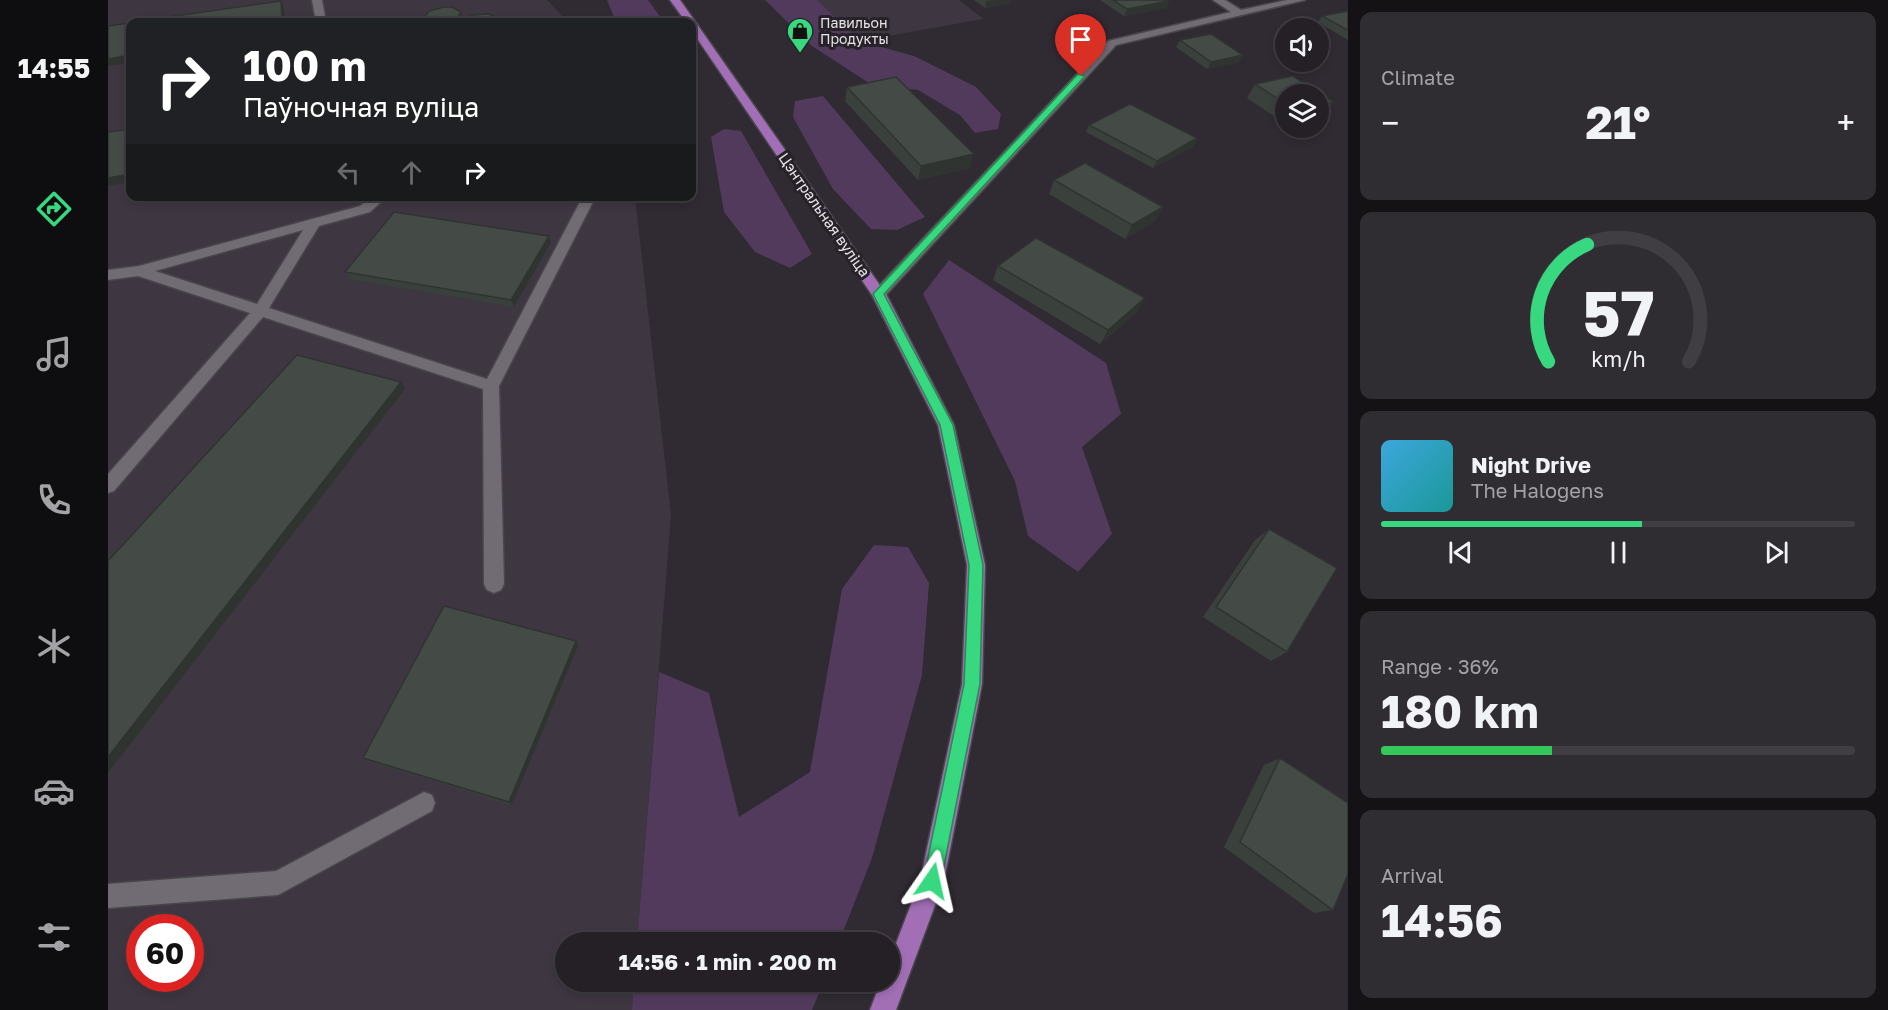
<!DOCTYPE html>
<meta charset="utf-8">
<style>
:root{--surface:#242026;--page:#302d32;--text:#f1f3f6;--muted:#a3a3a7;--line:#413e43;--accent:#37d880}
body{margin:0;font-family:"Golos Text",sans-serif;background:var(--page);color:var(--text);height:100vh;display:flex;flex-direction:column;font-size:22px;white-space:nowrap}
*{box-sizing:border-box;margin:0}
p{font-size:20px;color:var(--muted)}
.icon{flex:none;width:33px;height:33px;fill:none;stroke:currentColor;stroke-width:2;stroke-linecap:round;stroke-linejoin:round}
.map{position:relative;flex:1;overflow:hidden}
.details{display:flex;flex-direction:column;gap:12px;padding:12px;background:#141215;width:540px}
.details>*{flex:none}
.guide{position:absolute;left:18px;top:18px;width:570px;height:183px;border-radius:12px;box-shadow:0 3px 9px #0003,0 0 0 2px var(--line);background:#202124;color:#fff;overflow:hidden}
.buttons{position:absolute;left:1167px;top:18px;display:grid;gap:12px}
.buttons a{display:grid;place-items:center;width:54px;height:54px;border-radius:50%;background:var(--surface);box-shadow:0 3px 9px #0003,0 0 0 2px var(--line);font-size:30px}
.speed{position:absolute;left:18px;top:914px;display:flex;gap:12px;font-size:30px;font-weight:700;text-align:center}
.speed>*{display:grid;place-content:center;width:78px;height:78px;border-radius:50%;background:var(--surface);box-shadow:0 3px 9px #0003,0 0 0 2px var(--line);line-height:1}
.speed .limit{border:9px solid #d22;background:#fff;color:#111}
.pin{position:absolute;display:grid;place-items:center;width:51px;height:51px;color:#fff;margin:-62px -26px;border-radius:50% 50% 50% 0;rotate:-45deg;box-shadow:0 0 6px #0007}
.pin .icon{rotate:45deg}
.me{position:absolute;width:66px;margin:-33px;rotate:11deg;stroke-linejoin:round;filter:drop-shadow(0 0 4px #0008)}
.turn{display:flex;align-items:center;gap:21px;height:126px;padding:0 18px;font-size:27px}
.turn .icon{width:78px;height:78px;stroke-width:2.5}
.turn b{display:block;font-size:42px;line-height:51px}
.lanes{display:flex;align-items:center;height:57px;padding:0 18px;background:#0003;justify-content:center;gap:30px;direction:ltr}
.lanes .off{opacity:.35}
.big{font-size:45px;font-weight:700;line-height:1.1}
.details .card{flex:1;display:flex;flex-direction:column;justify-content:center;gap:9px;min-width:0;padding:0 21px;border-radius:12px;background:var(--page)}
.details .dial{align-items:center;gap:0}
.dial svg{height:156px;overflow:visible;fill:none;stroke:var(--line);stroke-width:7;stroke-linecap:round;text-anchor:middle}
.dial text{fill:var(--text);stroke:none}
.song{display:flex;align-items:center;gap:18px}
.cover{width:72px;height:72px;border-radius:9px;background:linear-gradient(135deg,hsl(200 70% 55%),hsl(180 70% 35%))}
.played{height:6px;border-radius:3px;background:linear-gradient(90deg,var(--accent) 55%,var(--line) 55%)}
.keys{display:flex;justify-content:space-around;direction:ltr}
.heat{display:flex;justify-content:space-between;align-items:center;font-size:33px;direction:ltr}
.charge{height:9px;border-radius:4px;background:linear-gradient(90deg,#34c759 36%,var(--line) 0)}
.trip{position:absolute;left:447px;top:932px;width:345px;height:60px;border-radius:30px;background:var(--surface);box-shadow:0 3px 9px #0003,0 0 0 2px var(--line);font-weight:700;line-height:60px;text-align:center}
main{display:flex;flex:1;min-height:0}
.dock{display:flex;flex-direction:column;width:108px;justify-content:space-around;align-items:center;background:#0e0d0f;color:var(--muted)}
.dock .icon{width:42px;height:42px}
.dock .selected{color:var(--accent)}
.dock b{font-size:27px;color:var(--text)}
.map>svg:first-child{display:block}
.built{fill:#3e3742;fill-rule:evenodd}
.green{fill:#523a5d}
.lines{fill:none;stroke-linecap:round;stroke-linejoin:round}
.minor-casing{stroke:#49464b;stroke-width:3}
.major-casing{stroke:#49464b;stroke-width:3}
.minor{fill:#716c73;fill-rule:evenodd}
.major{fill:#a26fb6;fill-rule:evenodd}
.wall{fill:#3a403c}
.shaded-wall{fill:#303431}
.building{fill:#444b46;stroke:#303431;stroke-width:1.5}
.route{fill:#37d880;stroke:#248c53;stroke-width:1.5}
.labels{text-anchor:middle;stroke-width:6;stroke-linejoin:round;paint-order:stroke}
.far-poi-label{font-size:14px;fill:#e6e3e8;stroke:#262228;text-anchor:start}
.street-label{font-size:15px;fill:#e6e3e8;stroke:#262228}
</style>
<main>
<nav class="dock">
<b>14:55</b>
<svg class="icon selected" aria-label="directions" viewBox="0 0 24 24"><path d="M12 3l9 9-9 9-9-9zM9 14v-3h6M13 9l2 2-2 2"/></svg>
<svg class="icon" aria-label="music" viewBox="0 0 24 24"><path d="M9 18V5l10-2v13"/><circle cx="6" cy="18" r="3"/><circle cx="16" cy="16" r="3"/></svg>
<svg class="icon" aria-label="phone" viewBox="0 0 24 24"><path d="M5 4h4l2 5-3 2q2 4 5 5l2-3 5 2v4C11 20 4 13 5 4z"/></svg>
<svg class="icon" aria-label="climate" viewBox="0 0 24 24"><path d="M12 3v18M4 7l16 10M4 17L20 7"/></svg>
<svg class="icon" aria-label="car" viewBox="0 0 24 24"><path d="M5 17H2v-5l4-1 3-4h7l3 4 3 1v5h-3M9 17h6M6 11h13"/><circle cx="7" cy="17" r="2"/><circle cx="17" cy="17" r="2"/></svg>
<svg class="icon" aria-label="filters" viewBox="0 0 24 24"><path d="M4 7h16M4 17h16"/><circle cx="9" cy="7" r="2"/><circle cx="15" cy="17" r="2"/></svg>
</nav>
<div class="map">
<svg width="1240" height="1010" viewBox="0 0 1240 1010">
<rect width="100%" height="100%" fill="#302b32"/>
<g class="built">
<path d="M 0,0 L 439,0 L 460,22 L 22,22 L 22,196 L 527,197 L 563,515 L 529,942 L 458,942 L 458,981 L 526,981 L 524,1010 L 0,1010 ZM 32,927 L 82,927 L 82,978 L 32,978 Z"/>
<polygon points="709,0 851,0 875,19 752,41"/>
</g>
<g class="green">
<polygon points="499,0 540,0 556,22 508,22"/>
<polygon points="657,0 709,0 752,41 806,56 868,87 893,114 890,129 867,133 852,115 810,90 764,85 704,46"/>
<polygon points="715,96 817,217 789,230 763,229 725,189 685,117 687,101"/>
<polygon points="616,129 633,131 704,254 682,268 647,252 616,212 603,137"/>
<polygon points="841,260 998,363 1013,414 974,447 1004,534 970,572 920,536 907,481 815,294"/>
<polygon points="766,545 800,547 821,583 814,675 764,858 731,942 529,942 551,672 601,693 631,817 702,772 734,589"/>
<polygon points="526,981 716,981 704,1010 524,1010"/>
</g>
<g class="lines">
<g class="minor-casing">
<g id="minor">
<polygon points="204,0 214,0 218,22 208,22"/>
<polygon points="1105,0 1117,0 1133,10 1179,0 1197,0 1008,45 776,297 766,297 764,294 766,291 1000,41 1123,12"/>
<path d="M 265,196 L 280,196 L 262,212 L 211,226 L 161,308 L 379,379 L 475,196 L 488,196 L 391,386 L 396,584 L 393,590 L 386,593 L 379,590 L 376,584 L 375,389 L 155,317 L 6,491 L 0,493 L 0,474 L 142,313 L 30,276 L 0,280 L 0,270 L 31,266 L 252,206 ZM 195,230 L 149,304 L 47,271 Z"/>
<polygon points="316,792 324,795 327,803 324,811 170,895 0,908 0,884 168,871"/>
</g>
</g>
<g class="major-casing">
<polygon id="major" points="562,0 572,0 778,294 846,425 877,565 874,684 836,881 788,1010 762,1010 773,981 782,981 782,959 812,881 854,684 859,565 830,425 764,295 584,31 584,22 578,22"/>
</g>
<use href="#minor" class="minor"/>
<use href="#major" class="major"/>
</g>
<g class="wall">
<polygon points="866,0 903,0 902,3 877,8"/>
<polygon points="992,0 1059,0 1058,8 1016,16"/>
<polygon points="1240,11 1240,40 1210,22 1214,16"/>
<polygon points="1072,40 1131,62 1099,69 1068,47"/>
<polygon points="1185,76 1226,102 1216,116 1210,117 1210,94 1178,94 1178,124 1139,98 1147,84"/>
<polygon points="739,87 862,168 810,180 737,101"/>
<polygon points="981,125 1086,146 1045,168 978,132"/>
<polygon points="946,180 1055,207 1047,221 1017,239 941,194"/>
<polygon points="441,236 443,243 406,307 241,279 237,272"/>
<polygon points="890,266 1029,312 992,344 885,280"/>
<polygon points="1161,529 1179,652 1163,661 1095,617 1147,540"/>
<polygon points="468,641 470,646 404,805 260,761 255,758"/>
<polygon points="1172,758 1225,910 1206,913 1116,847 1156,765"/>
</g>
<g class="shaded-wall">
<polygon points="886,0 903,0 902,3 877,8 878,1"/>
<polygon points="173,1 176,8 177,22 174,22"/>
<polygon points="1061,1 1058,8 1016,16 1019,9"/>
<polygon points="353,12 356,22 339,22"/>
<polygon points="22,55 22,63 0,66 0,59"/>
<polygon points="1135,55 1131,62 1099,69 1103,62"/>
<polygon points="1226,102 1216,116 1210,117 1210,106"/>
<polygon points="1089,138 1086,146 1045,168 1049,161"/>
<polygon points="866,154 862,168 810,180 813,166"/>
<polygon points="22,174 22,182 0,186 0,178"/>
<polygon points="1055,207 1047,221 1017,239 1024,225"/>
<polygon points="441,236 443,243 406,307 403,300"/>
<polygon points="1037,298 1029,312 992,344 1000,330"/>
<polygon points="293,382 297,389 0,773 0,757"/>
<polygon points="468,641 470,646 404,805 401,802"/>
</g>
<g class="building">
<polygon points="1005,0 1059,0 1061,1 1019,9"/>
<polygon points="173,1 174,22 25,22"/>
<polygon points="336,7 344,7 353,12 348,20 339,22 319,22 316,18 321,11"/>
<polygon points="1240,11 1240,30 1214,16"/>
<polygon points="381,14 390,19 388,22 353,22 354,21 364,15"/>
<polygon points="22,23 22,55 0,59 0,26"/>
<polygon points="1103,34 1135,55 1103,62 1072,40"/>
<polygon points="1185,76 1226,102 1210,106 1210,94 1178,94 1178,104 1147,84"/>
<polygon points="788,77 866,154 813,166 739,87"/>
<polygon points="1022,104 1089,138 1049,161 981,125"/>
<polygon points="22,129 22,174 0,178 0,132"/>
<polygon points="977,163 1055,207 1024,225 946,180"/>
<polygon points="286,212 441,236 403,300 237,272"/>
<polygon points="928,238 1037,298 1000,330 890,266"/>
<polygon points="189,355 293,382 0,757 0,561"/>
<polygon points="1161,529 1229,568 1179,652 1108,607"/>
<polygon points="336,606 468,641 401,802 255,758"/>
<polygon points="1172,758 1240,803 1240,874 1225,910 1132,842"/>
</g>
<polygon class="route" points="970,74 977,76 776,294 845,425 875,565 872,684 833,881 830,887 824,890 817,887 815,881 856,684 861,565 832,425 765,294"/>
<defs>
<g id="shop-pin" transform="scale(1.35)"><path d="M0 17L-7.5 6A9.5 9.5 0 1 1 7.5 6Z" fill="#37d880" stroke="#262228"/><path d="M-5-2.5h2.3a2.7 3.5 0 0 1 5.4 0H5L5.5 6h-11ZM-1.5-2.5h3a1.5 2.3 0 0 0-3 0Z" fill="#111"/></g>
</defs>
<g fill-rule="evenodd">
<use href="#shop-pin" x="692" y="31"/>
</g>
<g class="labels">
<g class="far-poi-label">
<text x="712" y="28">Павильон<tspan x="712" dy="16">Продукты</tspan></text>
</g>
<g class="street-label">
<text transform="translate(716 215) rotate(55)" y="5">Цэнтральная вуліца</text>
</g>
</g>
</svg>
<div class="buttons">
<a><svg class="icon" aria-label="sound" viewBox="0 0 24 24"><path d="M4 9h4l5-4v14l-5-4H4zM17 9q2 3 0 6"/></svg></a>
<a><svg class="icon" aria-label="layers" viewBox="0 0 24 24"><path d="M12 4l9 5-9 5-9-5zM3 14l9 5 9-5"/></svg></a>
</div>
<div class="speed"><div class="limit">60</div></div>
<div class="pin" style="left:973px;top:76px;background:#d93025"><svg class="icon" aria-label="arrive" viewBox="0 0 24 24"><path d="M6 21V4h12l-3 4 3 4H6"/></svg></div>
<svg class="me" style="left:824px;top:881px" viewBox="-20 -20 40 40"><path d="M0-17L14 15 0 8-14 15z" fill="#37d880" stroke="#fff" stroke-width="4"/></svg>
<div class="trip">14:56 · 1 min · 200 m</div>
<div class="guide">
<div class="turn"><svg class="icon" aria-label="right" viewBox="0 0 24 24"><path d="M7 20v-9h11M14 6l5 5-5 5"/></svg><div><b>100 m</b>Паўночная вуліца</div></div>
<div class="lanes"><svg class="icon off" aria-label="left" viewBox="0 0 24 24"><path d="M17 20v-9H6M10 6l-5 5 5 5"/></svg><svg class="icon off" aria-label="ahead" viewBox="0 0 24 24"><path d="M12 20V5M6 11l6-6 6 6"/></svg><svg class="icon" aria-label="right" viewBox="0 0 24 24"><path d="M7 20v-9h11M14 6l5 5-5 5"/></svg></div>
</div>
</div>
<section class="details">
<div class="card"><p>Climate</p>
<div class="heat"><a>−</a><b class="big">21°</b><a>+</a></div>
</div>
<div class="card dial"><svg viewBox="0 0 100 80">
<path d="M14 69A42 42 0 1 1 86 69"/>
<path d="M14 69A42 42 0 0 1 34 9" stroke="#37d880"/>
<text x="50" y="56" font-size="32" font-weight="700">57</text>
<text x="50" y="72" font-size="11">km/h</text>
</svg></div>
<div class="card">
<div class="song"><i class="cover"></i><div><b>Night Drive</b><p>The Halogens</p></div></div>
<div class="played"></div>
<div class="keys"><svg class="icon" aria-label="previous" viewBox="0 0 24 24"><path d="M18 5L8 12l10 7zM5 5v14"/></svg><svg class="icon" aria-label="pause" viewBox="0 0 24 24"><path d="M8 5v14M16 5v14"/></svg><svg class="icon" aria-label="next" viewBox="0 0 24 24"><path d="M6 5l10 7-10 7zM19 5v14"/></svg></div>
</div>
<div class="card"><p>Range · 36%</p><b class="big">180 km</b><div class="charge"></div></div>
<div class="card"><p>Arrival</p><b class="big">14:56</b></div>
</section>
</main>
